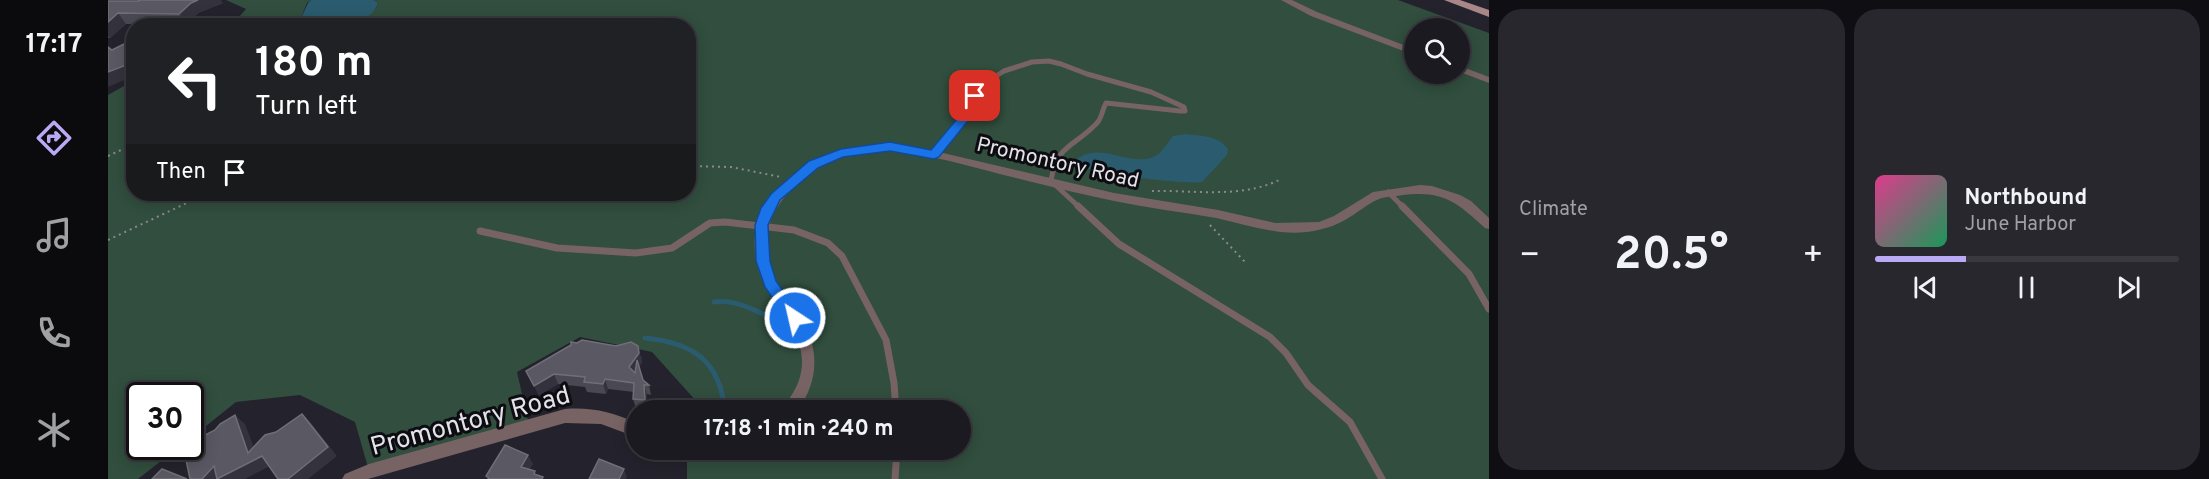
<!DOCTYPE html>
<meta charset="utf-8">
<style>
:root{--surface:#1b1a21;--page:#28272e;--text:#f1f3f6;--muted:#a0a1a5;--line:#39383f;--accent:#baaaf6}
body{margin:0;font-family:Overpass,sans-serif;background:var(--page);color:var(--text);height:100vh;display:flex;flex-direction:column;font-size:22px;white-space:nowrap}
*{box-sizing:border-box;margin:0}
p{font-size:20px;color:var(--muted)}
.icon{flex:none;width:33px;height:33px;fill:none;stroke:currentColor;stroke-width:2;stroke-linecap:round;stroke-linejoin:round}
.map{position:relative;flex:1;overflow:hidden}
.drawer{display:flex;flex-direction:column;gap:9px;padding:9px;background:#0f0e12;width:720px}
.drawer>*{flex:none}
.top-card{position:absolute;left:18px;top:18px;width:570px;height:183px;border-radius:24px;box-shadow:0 3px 15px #0003,0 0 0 2px var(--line);background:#202124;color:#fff;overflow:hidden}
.fabs{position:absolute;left:1296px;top:18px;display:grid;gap:12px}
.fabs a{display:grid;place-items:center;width:66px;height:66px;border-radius:50%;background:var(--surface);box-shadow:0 3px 15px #0003,0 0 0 2px var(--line);font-size:30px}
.speed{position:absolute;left:18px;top:382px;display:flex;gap:12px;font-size:30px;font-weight:700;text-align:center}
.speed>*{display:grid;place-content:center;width:78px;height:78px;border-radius:50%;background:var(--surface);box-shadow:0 3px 15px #0003,0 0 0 2px var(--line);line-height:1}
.speed .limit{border:3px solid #111;border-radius:9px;background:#fff;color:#111}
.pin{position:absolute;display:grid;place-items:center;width:51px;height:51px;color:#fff;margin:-26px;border-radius:12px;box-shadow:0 3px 9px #0006}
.me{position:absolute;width:66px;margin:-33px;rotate:325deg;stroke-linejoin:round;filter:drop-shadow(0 0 4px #0008)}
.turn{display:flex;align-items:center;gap:21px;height:126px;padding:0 30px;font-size:27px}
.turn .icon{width:78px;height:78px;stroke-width:2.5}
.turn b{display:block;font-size:42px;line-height:51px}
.then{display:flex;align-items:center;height:57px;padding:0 30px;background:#0003;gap:12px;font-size:22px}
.big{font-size:45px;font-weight:700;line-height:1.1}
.drawer .tile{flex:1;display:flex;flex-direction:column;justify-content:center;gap:9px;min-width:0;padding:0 21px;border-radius:24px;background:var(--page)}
.song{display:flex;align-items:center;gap:18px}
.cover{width:72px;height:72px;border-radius:9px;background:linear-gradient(135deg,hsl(330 70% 55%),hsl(150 70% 35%))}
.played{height:6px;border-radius:3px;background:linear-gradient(90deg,var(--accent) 30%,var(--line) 30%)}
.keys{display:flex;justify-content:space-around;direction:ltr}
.heat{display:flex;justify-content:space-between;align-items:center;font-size:33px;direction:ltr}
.drawer .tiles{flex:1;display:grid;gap:9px;grid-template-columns:repeat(2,1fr)}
.trip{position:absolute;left:518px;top:400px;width:345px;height:60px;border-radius:30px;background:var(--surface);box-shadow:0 3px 15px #0003,0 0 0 2px var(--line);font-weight:700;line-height:60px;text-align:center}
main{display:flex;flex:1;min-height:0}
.menu{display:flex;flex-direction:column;width:108px;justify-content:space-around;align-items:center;background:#0b0a0d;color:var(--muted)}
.menu .icon{width:42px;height:42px}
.menu .current{color:var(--accent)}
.menu b{font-size:27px;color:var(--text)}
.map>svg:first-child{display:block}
.green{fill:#314e3e;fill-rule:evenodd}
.water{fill:#2a5b6e}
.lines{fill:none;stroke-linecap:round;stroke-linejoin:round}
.stream{stroke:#2a5b6e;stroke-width:5}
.path{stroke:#8a8991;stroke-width:2;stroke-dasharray:2 4;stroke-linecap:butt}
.lane-far1{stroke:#786364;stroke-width:5}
.lane{stroke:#786364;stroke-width:7}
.street{fill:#786364;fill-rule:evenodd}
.secondary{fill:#a98789;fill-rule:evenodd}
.wall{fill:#4a4852}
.shaded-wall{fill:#34323c}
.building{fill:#5a5862;stroke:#706e77;stroke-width:1.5}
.route{fill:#1a73e8;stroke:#114b97;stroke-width:1.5}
.labels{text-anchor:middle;stroke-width:6;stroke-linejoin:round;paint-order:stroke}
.street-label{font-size:21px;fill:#e3e2e8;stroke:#0d0c11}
.near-street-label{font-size:26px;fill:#e3e2e8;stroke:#0d0c11}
</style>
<main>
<nav class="menu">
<b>17:17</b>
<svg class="icon current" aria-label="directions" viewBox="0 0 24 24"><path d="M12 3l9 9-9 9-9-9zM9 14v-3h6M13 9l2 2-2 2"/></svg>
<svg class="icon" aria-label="music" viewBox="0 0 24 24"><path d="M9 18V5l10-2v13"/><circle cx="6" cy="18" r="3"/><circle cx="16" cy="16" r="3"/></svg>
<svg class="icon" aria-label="phone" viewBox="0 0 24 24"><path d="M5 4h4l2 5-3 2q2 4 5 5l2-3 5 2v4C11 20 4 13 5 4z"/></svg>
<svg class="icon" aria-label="climate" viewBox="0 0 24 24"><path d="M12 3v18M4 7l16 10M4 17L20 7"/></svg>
</nav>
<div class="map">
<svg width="1381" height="479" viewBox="0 0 1381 479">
<rect width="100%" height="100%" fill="#24222c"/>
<g class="green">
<polygon points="118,0 203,0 199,3 190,26 124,25 138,9"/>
<path d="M 266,0 L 1290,0 L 1381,33 L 1381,479 L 579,479 L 579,450 L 852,450 L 852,411 L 587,411 L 589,402 L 544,352 L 472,337 L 409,372 L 421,425 L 261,471 L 247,422 L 192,395 L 128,402 L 83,438 L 82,396 L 32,396 L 32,447 L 71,447 L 30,479 L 0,479 L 0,95 L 25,81 L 26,194 L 580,194 L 580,26 L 238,25 L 268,8 L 270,3 ZM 1306,28 L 1352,28 L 1352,74 L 1306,74 Z"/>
</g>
<g class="water">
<path d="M 203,0 L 266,0 L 270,3 C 262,30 212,26 190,25 L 200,3 Z"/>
<path d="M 1077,134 C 1093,136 1110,135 1120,149 L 1119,155 L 1094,182 C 1079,185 978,173 968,164 L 969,159 C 994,140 1025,170 1049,155 C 1056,150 1060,142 1065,136 Z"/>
</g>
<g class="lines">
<g class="stream">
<path d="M 606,302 C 639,298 658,323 684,320"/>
<path d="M 537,338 C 586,343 612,361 617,411"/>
</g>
<g class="path">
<polyline points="0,156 26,144"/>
<polyline points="580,166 623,167 673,177"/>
<path d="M 1044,191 C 1085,190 1135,199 1173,179"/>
<polyline points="1102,225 1137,262"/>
<polyline points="0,240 98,194"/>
</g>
<g class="lane-far1">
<path d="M 826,154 L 859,115 L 873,86 L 896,71 L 924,62 L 941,61 L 953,64 L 979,74 L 1043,92 L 1076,107 L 1077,111 L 1072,111 L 998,103 C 994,110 994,119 988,124 C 966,147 948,145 943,181 L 971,207"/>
<polyline points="1280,192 1295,207"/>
</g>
<g class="lane">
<polyline points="970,206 1011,244 1162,337 1178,353 1200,385 1242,422 1274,479"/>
<polyline points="1294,206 1361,274 1381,309"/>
<polyline points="372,231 449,248 528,253 564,248 602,223 617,222 686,230 720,243 734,256 778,340 786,383 788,411"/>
<polyline points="787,479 789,450"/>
</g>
<g class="street">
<polygon points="1173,0 1184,0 1209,12 1306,49 1306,55 1203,16"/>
<polygon points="1352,66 1381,77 1381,83 1352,72"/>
<path d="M 775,144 L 805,146 L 1006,193 L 1110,210 L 1167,223 L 1211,222 L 1226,216 L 1265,192 L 1312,185 L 1324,186 L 1352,195 L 1363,201 L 1381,218 L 1381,229 L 1377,228 C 1349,202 1335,190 1295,195 C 1287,197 1278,196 1271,199 C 1259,204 1248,214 1237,220 C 1216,232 1189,235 1166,231 C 1146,228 1127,222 1108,218 C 1074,212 1040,208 1006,201 C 977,195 949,188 920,181 C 873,170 808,148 761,152 C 731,154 704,169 683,190 C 658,215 649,252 669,284 C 675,294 683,302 690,311 C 711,345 713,379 689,411 L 673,411 C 676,405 680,401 683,396 C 692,383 696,367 693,352 C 689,322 665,306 654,280 C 621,199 704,147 775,144 Z"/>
<path d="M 457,409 C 483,407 505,412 528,423 L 528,437 L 493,424 L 457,423 L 260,479 L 234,479 L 237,474 L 261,464 Z"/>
<path d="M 568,450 L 614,450 L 612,455 C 601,459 581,459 570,455 Z"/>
</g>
<polygon class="secondary" points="1336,0 1352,0 1381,10 1381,17"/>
</g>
<g class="wall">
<polygon points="0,1 115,3 90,13 79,24 18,24 2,38 0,38"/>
<polygon points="533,356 534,362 531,367 535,380 541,385 543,395 539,394 539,409 528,408 525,399 526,392 500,389 498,394 479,392 477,387 450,384 431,395 418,371"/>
</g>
<g class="shaded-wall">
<polygon points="90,0 113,0 115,3 90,13 79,24 71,14 83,3"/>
<polygon points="10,13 18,24 2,38 0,36 0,22"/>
<polygon points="65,20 69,26 60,26"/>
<polygon points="26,62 26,76 0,87 0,72"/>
<polygon points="530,346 534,362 524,376 521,367"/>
<polygon points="446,374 450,384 431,395 426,386"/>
<polygon points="497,379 500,389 498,394 495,384"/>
<polygon points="536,385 539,394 539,409 537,400"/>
<polygon points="194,414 203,423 229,456 200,479 180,479"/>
<polygon points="127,415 137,424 150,458 154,456 164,465 137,479 94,479 106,466 140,453"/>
<polygon points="420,455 425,464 418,475 413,467"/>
<polygon points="516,469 519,477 518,479 511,479"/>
</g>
<g class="building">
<polygon points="32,0 90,0 83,3 71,14 10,13 0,22 0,1 30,1"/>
<polygon points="65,20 60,26 54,26"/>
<polygon points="26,39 26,62 0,72 0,47 4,50"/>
<polygon points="474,340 508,346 523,342 530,346 531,353 521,367 527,373 529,360 535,380 541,385 536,385 537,400 525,399 526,383 497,379 495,384 476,382 477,377 446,374 426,386 418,371 463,345 463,342 469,343"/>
<polygon points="194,414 220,447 180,479 170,479 154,456 109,479 106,466 94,479 82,479 77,455 82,452 81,447 82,447 82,443 107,430 112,424 127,415 140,453 157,435 168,432"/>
<polygon points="397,445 420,455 413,467 427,471 426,474 435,477 434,479 380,479 381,478 378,476"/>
<polygon points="491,459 516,469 511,479 481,479"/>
<polygon points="54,469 79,479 44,479"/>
</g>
<polygon class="route" points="867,93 873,96 863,117 831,157 826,159 782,151 735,157 710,168 672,200 660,225 662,261 668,281 694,318 692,322 681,322 657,287 648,261 647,225 653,208 663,194 701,161 733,149 782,142 823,150 854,113 863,94"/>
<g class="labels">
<g class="street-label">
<text transform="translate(950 162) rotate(13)" y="7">Promontory Road</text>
</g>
<g class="near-street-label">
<text transform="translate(362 420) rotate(-15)" y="9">Promontory Road</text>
</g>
</g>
</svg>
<div class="fabs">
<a><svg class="icon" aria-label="search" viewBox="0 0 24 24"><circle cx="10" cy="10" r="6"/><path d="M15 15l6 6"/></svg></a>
</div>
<div class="speed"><div class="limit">30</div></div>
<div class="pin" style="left:867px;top:96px;background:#d93025"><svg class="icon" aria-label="arrive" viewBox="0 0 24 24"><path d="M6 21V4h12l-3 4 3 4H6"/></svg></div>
<svg class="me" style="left:687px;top:318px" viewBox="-20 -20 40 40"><circle r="17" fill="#1a73e8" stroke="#fff" stroke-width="3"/><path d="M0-11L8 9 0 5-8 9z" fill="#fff"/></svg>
<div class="trip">17:18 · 1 min · 240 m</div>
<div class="top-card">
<div class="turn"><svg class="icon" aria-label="left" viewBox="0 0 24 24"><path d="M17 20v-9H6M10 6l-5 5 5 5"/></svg><div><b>180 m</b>Turn left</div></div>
<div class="then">Then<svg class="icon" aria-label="arrive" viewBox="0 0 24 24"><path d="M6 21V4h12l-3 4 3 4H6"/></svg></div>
</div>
</div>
<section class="drawer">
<div class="tiles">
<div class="tile"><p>Climate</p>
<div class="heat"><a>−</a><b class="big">20.5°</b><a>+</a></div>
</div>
<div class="tile">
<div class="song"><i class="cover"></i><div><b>Northbound</b><p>June Harbor</p></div></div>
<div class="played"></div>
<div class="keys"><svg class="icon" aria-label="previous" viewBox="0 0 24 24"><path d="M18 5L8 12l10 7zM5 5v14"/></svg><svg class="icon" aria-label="pause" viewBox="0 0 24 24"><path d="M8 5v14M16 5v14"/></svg><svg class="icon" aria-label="next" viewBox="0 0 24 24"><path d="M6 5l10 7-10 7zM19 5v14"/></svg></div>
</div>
</div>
</section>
</main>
